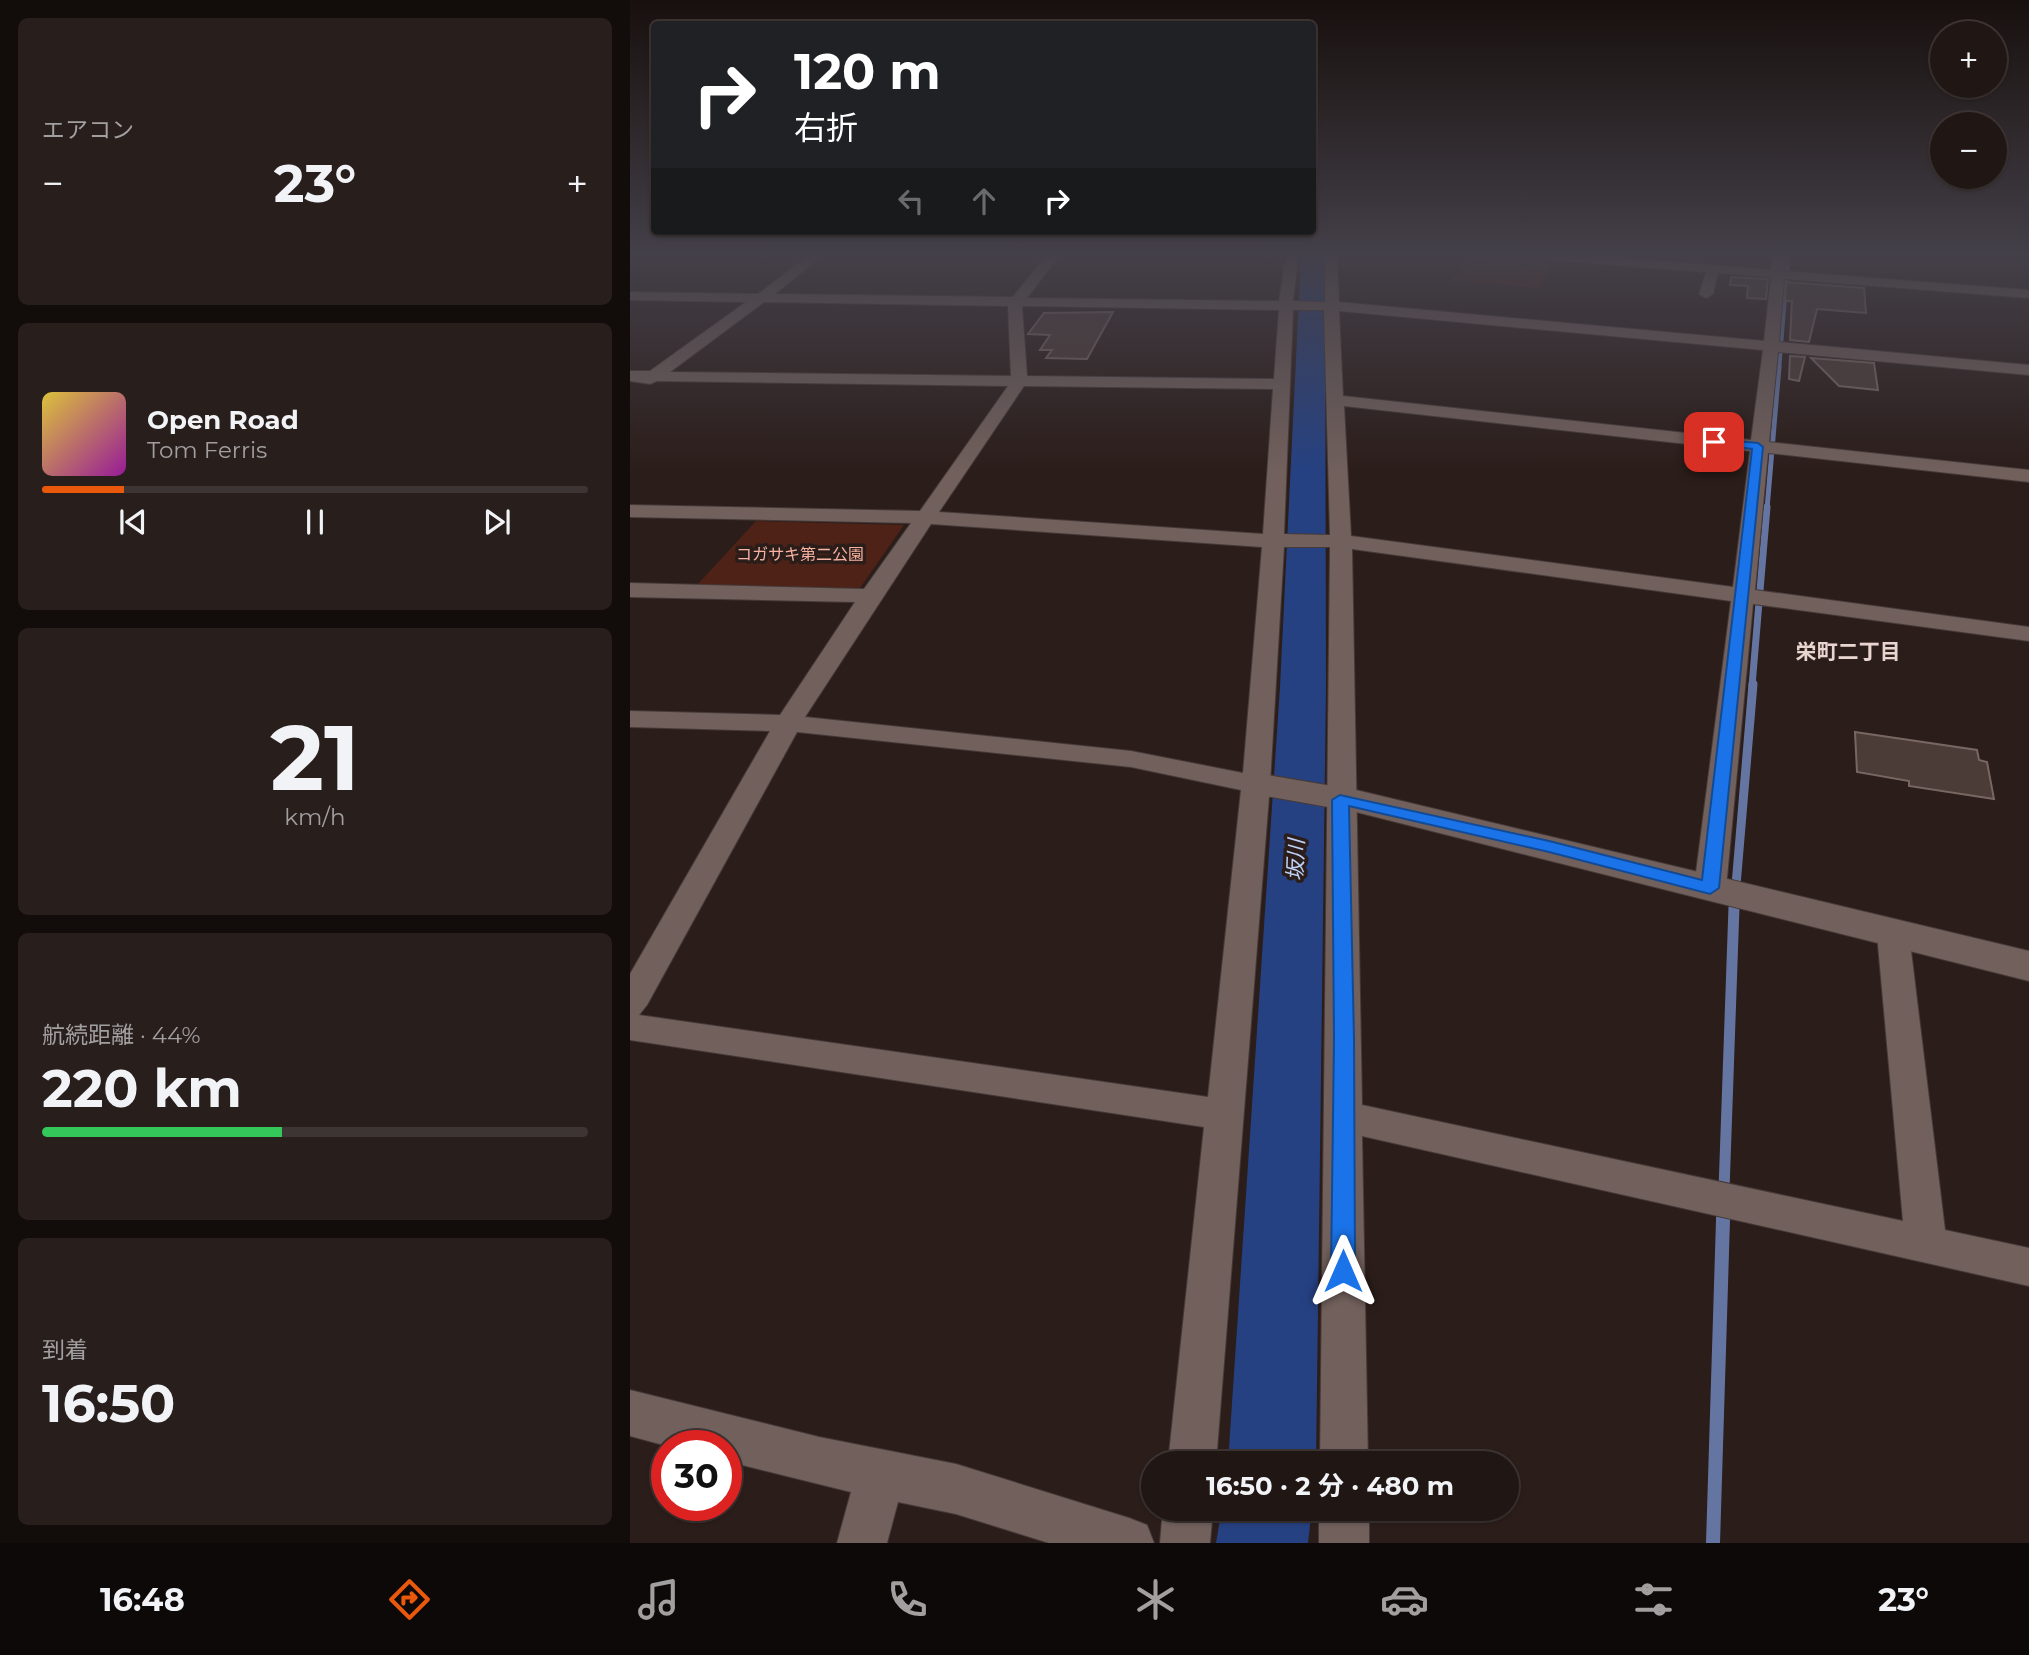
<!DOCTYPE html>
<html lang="ja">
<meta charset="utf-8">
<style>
:root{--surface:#201614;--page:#281f1d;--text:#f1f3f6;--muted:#a29fa0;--line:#3d3534;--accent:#ea580c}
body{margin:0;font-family:Montserrat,"Noto Sans JP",sans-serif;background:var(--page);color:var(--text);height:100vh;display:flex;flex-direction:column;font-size:26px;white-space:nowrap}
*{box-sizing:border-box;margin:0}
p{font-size:23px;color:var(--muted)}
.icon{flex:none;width:38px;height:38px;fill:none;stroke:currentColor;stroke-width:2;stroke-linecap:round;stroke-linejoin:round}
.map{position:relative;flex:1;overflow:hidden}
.details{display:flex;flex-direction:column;gap:18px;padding:18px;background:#120c0b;width:630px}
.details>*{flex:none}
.guide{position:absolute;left:21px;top:21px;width:665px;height:214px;border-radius:7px;box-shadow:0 2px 5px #0004,0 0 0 2px var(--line);background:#202124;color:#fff;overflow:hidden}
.tools{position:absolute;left:1300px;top:21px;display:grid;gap:14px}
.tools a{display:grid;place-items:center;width:77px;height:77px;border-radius:50%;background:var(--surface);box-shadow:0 2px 5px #0004,0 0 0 2px var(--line);font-size:35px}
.speed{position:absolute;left:21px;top:1430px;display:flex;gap:14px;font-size:35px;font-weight:700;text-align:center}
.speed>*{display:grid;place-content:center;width:91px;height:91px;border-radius:50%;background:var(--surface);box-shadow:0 2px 5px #0004,0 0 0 2px var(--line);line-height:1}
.speed .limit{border:10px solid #d22;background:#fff;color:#111}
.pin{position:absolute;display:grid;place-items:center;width:60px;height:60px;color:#fff;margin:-30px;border-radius:14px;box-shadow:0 4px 10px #0006}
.me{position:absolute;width:77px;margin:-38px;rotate:0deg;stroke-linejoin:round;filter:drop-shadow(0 0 5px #0008)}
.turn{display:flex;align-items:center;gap:24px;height:147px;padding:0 28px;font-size:32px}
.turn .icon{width:91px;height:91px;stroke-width:2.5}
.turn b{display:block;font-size:49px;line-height:60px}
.lanes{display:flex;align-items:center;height:66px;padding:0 28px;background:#0003;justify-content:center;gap:35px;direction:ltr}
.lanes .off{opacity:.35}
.big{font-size:52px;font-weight:700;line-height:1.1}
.details .tile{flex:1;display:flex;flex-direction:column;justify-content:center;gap:10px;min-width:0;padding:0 24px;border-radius:10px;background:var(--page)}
.details .dial{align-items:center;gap:0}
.dial b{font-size:91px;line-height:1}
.song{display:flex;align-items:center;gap:21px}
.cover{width:84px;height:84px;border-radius:10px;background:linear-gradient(135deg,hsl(50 70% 55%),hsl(300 70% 35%))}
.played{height:7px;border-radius:4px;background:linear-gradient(90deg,var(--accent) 15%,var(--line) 15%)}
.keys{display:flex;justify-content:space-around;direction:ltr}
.heat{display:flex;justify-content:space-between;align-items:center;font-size:38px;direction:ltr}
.charge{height:10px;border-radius:5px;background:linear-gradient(90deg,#34c759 44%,var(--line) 0)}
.trip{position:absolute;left:511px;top:1451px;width:378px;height:70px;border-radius:35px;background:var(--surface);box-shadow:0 2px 5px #0004,0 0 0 2px var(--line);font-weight:700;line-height:70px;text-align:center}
.tabs{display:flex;height:112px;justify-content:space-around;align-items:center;background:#0d0908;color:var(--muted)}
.tabs .icon{width:49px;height:49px}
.tabs .on{color:var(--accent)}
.tabs b{font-size:32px;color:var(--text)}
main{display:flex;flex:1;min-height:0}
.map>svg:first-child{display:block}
.green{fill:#4e2217}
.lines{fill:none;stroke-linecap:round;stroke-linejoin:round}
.stream-far5{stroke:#6575a2;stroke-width:4.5}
.stream-far4{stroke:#6575a2;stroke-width:5}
.stream-far3{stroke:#6575a2;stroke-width:7}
.stream-far2{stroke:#6575a2;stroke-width:9}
.stream-far1{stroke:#6575a2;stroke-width:11}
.stream{stroke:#6575a2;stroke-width:14}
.river{fill:#264182;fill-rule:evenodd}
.building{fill:#4c3c38;stroke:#786662;stroke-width:2}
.minor-casing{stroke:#453a38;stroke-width:2}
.tertiary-casing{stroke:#453a38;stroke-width:2}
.minor{fill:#71605c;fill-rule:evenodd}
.tertiary{fill:#71605c;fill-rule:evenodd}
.route{fill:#1a73e8;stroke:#114b97;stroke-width:2}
.labels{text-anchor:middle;stroke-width:7;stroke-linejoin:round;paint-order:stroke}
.far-park-label{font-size:16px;fill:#f8b2a0;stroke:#2b1d1a}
.neighbourhood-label{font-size:21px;font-weight:bold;fill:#e9d5d0;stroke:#2b1d1a}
.water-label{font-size:21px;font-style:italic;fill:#bed1f8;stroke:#2b1d1a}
</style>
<main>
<section class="details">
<div class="tile"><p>エアコン</p>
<div class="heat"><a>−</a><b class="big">23°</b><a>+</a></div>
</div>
<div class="tile">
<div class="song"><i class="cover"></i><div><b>Open Road</b><p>Tom Ferris</p></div></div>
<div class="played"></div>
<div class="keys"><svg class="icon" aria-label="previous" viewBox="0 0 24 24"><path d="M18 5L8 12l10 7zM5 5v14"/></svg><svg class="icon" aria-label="pause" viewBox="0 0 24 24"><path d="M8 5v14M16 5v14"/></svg><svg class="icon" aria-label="next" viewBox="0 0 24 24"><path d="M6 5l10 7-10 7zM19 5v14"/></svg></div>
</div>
<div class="tile dial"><b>21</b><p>km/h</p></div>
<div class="tile"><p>航続距離 · 44%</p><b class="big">220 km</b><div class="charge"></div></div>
<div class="tile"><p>到着</p><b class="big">16:50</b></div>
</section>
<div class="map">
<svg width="1399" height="1543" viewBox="0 0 1399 1543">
<rect width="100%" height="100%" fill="#2b1d1a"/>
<g class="green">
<polygon points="842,256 926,259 909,288 822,280"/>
<polygon points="126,521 274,525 230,588 67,585"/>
</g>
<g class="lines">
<polyline class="stream-far5" points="1149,368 1158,256"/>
<polyline class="stream-far4" points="1137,509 1149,367"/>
<polyline class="stream-far3" points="1122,686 1137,507"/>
<polyline class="stream-far2" points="1104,909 1123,684"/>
<polyline class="stream-far1" points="1094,1190 1104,907"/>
<polyline class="stream" points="1083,1543 1094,1188"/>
<g class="river">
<polygon points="671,256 695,256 696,687 686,1463 598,1463 650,687"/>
<polygon points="592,1508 682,1508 678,1543 586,1543"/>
</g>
</g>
<g class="building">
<polygon points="1101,277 1138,279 1136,299 1117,298 1118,286 1100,285"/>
<polygon points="1156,282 1234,288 1236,313 1187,309 1179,342 1160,340 1162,301 1155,301"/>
<polygon points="483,312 457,359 416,358 422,350 410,350 420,335 398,334 414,313"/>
<polygon points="1160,356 1175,357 1169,381 1159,379"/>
<polygon points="1181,358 1244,363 1248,390 1209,386"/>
<polygon points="1225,732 1347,750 1349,760 1357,762 1364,799 1279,786 1279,781 1227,772"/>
</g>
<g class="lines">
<g class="minor-casing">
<g id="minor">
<path d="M 178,256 L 192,256 L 145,294 L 383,297 L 416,256 L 429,256 L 397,298 L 649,301 L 656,256 L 668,256 L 663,301 L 695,302 L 695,256 L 707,256 L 709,302 L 1134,341 L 1141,277 L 1088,273 L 1083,294 L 1076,298 L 1069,294 L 1076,272 L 920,260 L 914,256 L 970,256 L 1141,270 L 1143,256 L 1155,256 L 1154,271 L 1399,290 L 1399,298 L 1154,279 L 1149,342 L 1399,365 L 1399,375 L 1148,352 L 1139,442 L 1399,470 L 1399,482 L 1138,453 L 1125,590 L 1399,627 L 1399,641 L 1123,604 L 1096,888 L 1091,895 L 1080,898 L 1069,895 L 1064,888 L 1101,601 L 722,549 L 732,1105 L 1273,1221 L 1247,934 L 1251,926 L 1263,923 L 1275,926 L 1279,934 L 1315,1230 L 1399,1248 L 1399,1286 L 732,1136 L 738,1463 L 690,1463 L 700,547 L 654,547 L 640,784 L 586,1463 L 538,1463 L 574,1127 L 0,1040 L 0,974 L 140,731 L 0,727 L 0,711 L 150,715 L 225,602 L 0,597 L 0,583 L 234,589 L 281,523 L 0,517 L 0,505 L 290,511 L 378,386 L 27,381 L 20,384 L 0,381 L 0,371 L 20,371 L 116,302 L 0,300 L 0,292 L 128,294 ZM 134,302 L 378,306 L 381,376 L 40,372 ZM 392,306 L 649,310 L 644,379 L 397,376 ZM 663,310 L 694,310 L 700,535 L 654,534 ZM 709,311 L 1133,350 L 1121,440 L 713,396 ZM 394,386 L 643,389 L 633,534 L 309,512 ZM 714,406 L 1120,451 L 1103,587 L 721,536 ZM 301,524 L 632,547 L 613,773 L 501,751 L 175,717 ZM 167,732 L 501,767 L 611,790 L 578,1097 L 9,1015 L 17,1005 Z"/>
<polygon points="0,1390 189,1437 326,1464 499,1518 517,1525 524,1543 419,1543 326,1514 268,1502 257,1543 207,1543 221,1492 96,1461 96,1446 37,1446 0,1436"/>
<polygon points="533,1508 583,1508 580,1543 530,1543"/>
<rect x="689" y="1508" width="50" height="35"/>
</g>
</g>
<g class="tertiary-casing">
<polygon id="tertiary" points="626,773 726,790 1399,951 1399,981 726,812 613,792 608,784 613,776"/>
</g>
<use href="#minor" class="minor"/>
<use href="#tertiary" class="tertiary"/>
</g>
<linearGradient id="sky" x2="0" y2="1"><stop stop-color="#18100e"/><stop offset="0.54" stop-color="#444049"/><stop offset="1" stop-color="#444049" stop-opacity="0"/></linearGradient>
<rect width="1399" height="472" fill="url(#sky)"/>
<polygon class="route" points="1084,439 1128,443 1133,447 1089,888 1080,894 919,852 719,806 724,1039 725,1271 721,1278 713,1282 704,1278 701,1271 704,1039 702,800 710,795 919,841 1072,880 1122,449 1080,444 1080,440"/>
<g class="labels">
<g class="far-park-label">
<text x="170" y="560">コガサキ第二公園</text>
</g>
<g class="neighbourhood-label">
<text x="1218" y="659">栄町二丁目</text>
</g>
<g class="water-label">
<text transform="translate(666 860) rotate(-88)" y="7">坂川</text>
</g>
</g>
</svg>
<div class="tools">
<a>+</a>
<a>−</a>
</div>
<div class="speed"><div class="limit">30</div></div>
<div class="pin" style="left:1084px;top:442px;background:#d93025"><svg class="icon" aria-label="arrive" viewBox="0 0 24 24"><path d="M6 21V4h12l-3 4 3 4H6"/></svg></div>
<svg class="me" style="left:713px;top:1271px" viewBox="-20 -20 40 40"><path d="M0-17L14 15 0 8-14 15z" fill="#1a73e8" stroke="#fff" stroke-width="4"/></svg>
<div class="trip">16:50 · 2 分 · 480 m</div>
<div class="guide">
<div class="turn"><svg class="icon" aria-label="right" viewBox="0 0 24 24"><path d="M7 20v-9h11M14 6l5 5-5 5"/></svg><div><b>120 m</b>右折</div></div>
<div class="lanes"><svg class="icon off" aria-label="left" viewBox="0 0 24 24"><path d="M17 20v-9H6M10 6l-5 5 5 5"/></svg><svg class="icon off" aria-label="ahead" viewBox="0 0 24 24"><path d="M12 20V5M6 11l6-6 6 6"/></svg><svg class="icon" aria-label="right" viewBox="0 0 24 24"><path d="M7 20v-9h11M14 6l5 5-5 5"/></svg></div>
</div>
</div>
</main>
<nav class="tabs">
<b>16:48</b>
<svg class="icon on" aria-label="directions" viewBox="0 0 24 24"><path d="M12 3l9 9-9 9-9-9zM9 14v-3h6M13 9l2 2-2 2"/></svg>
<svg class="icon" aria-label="music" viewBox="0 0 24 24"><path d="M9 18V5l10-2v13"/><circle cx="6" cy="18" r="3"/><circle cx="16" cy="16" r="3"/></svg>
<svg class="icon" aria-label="phone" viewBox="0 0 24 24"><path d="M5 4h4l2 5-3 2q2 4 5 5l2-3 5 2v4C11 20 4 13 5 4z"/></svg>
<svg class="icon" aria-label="climate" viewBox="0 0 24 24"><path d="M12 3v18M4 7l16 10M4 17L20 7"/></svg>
<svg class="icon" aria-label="car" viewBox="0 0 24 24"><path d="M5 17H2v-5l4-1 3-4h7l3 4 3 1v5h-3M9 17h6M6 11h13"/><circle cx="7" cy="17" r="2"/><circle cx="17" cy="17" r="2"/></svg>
<svg class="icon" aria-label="filters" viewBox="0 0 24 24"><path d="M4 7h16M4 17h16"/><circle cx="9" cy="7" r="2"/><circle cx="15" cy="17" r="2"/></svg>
<b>23°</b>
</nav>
